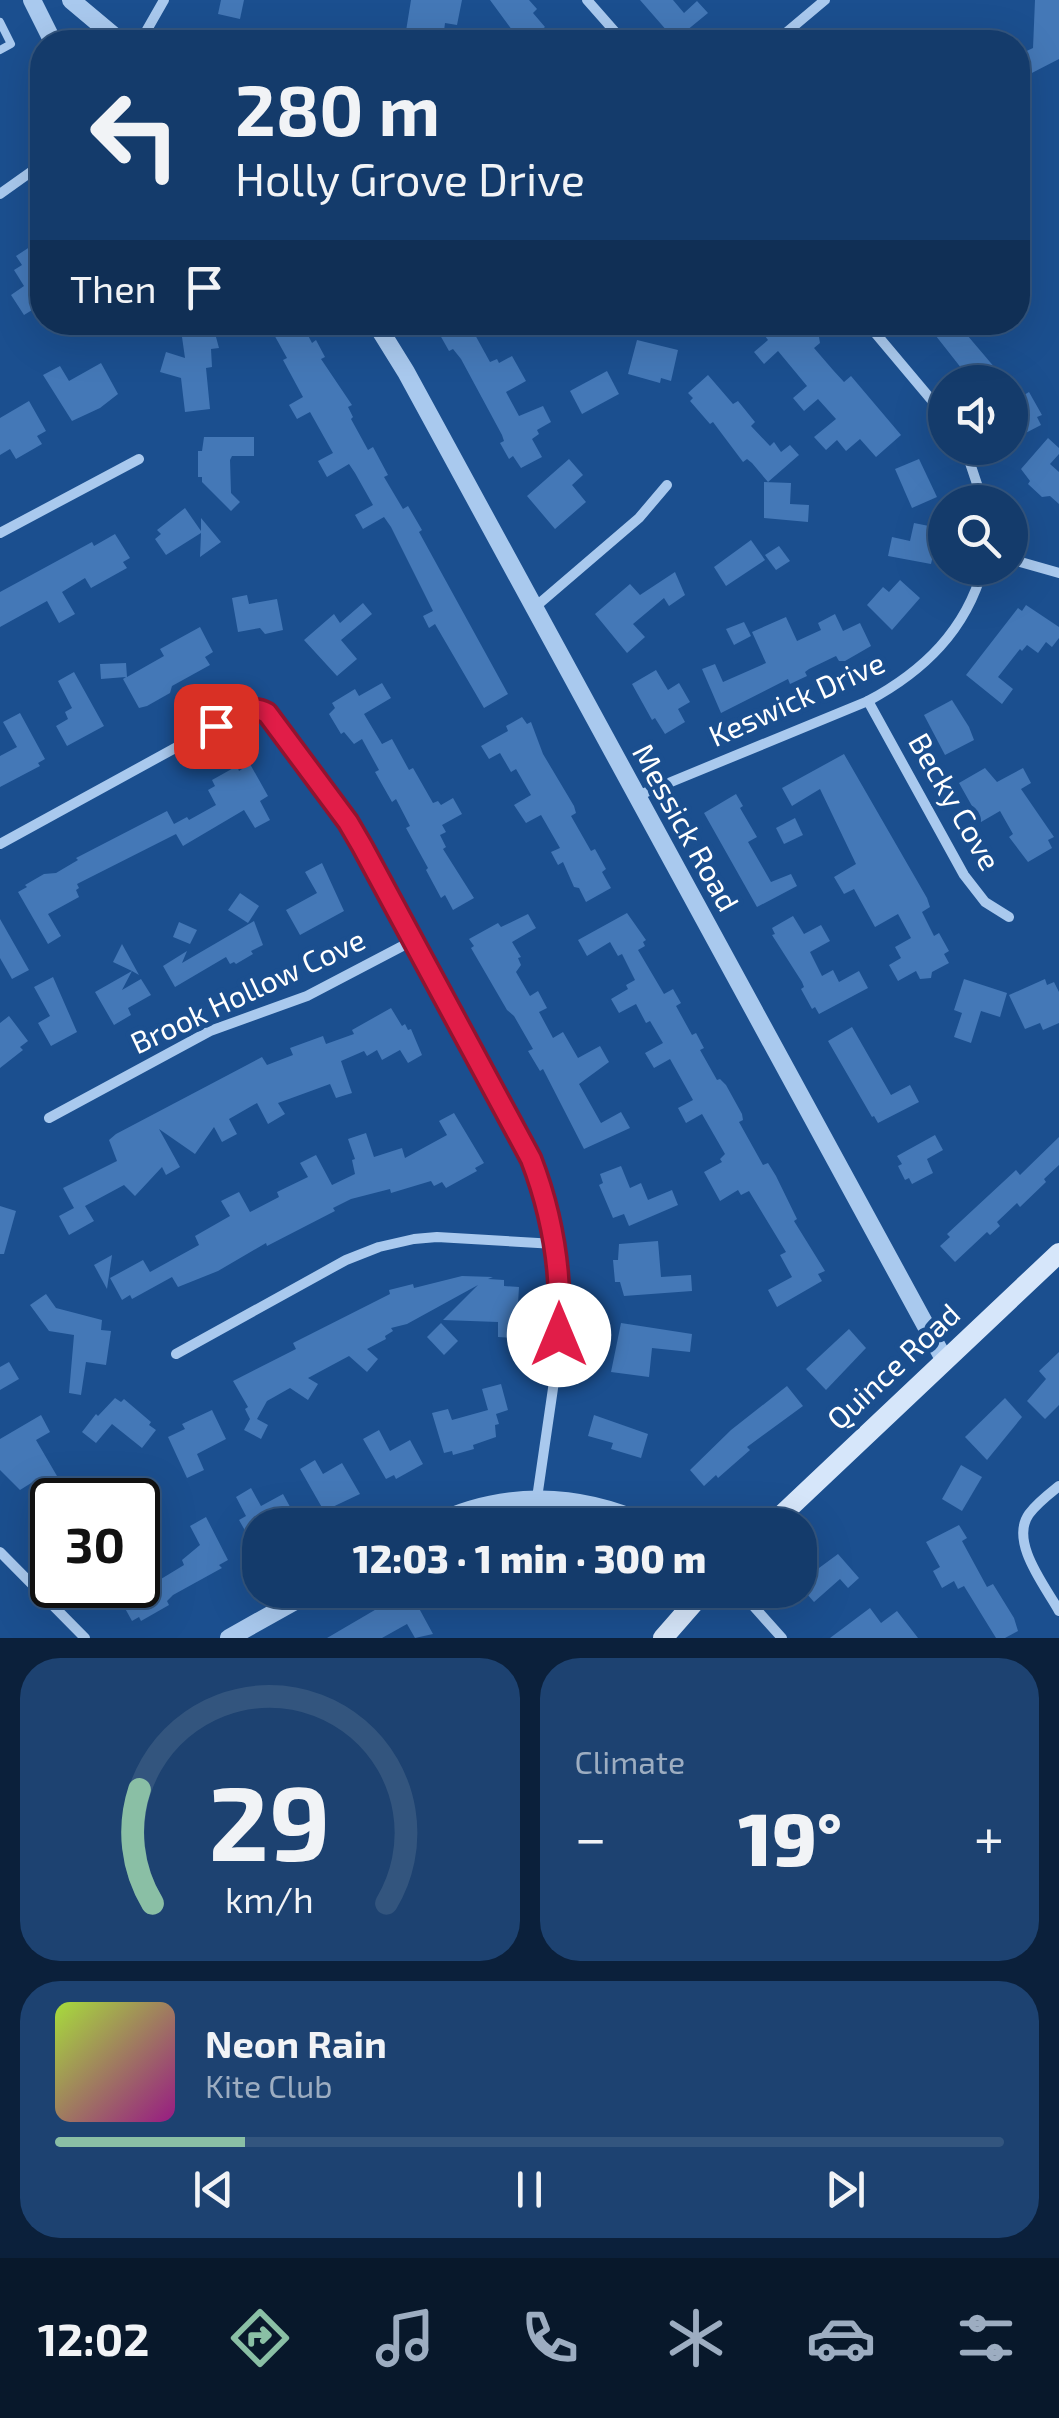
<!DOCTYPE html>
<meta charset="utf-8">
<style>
:root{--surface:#143b6b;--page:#1d4271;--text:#f1f3f6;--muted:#9dadc1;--line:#33557e;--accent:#8abfa5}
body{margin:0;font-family:"Exo 2",sans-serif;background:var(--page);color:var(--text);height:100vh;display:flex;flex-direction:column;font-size:38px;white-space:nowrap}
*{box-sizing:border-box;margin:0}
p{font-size:32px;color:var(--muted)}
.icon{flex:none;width:55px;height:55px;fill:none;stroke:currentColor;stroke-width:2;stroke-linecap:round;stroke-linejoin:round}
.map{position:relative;height:1638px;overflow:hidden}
.details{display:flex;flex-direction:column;gap:20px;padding:20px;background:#0b203b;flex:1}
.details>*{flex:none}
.hud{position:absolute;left:30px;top:30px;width:1000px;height:305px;border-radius:40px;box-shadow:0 10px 40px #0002,0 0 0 2px var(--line);background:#143b6b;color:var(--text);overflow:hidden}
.fabs{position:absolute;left:928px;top:365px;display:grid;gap:20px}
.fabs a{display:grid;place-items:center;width:100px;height:100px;border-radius:50%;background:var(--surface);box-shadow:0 10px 40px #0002,0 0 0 2px var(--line);font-size:50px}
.speed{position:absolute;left:30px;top:1478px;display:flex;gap:20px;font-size:50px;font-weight:700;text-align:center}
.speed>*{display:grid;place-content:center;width:130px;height:130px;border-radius:50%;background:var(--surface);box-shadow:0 10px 40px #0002,0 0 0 2px var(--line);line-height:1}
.speed .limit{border:5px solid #111;border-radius:15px;background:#fff;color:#111}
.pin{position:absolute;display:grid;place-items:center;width:85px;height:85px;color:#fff;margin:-42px;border-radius:20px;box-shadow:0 5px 15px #0006}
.me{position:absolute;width:110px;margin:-55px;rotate:0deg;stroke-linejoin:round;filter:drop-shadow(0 0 8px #0008)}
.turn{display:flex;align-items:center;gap:35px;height:210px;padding:0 40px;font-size:45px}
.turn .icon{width:130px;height:130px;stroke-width:2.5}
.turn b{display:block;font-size:70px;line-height:85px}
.then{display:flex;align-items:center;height:95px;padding:0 40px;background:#0003;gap:20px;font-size:38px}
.big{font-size:75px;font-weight:800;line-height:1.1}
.details .tile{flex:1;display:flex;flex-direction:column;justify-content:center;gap:15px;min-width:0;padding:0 35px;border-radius:40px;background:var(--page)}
.details .dial{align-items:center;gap:0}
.dial svg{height:260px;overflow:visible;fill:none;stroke:var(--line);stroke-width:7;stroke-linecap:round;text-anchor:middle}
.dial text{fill:var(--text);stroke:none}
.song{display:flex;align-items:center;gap:30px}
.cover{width:120px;height:120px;border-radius:15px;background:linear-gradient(135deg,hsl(80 70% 55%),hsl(310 70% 35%))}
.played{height:10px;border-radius:5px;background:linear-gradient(90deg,var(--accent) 20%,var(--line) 20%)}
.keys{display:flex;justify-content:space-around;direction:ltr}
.heat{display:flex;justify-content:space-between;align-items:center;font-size:55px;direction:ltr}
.details .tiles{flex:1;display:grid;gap:20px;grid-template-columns:1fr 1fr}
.tile:last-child{grid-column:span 2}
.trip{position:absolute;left:242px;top:1508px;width:575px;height:100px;border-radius:40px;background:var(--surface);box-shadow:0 10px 40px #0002,0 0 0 2px var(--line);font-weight:800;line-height:100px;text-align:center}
.tabs{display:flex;height:160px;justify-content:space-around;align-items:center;background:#08182b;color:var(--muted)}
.tabs .icon{width:70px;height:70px}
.tabs .selected{color:var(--accent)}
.tabs b{font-size:45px;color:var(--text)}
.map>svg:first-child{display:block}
.building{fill:#4478b7}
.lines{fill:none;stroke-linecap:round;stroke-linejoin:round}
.service{stroke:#a9c9ee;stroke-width:8}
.minor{stroke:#a9c9ee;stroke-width:10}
.tertiary{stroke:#a9c9ee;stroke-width:18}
.secondary{stroke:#d6e6fa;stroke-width:20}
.route-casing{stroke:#92132f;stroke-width:25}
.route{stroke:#e11d48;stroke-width:18}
.labels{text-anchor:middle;stroke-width:10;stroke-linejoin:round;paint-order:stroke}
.street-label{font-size:30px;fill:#fff;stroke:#1b4f8f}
</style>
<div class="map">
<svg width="1059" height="1638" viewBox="0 0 1059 1638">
<rect width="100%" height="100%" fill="#1b4f8f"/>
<g class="building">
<polygon points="221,0 244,0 240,19 218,14"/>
<polygon points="411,0 462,0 457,25 445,23 444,31 424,28 423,34 406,31"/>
<polygon points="490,0 529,0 537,9 533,13 545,27 526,42 504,42 515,34"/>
<polygon points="640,0 673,0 684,13 697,1 708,13 675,40"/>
<polygon points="1035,0 1059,0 1059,59 1026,76 1018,72 1018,55 1033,48"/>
<polygon points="42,239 42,304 24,315 11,295 24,286 14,270 22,265 16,256"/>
<polygon points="267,322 301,322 312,343 316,340 325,357 321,359 352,405 348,407 353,417 351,419 368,450 373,447 388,475 384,477 403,509 408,506 422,530 419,532 508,694 484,708 435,624 429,628 423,616 433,611 391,527 384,517 363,529 355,515 373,505 355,473 349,464 327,477 318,461 333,453 310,412 297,419 289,405 303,397 283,360 287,358"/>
<polygon points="440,322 468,322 490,362 497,359 499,363 512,356 526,381 506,392 519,416 543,406 551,422 537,430 539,434 532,439 542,457 521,468 513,456 509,459 500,443 504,441 502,435 461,359 453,349 449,351 440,335 444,333"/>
<polygon points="780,322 797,322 806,334 811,329 819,337 820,343 814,348 833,370 844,382 851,376 901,435 876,457 860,439 846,451 837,440 826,450 814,437 836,419 818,399 804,411 793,398 807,386 778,351 764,364 754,352 768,340 765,336"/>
<polygon points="925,322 956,322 1007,382 978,382 972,375 969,378"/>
<polygon points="213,326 219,348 211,349 212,367 206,368 210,409 185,412 181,378 160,372 166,352 185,358 182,337 191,336 190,328"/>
<polygon points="637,340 678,350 671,381 661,378 660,383 628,374"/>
<polygon points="101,363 118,394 100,408 72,421 43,375 60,366 69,381"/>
<polygon points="607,371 619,394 582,414 570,391"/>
<polygon points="708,375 733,404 738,401 755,422 751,426 770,446 774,442 781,452 790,445 799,455 768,482 752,463 747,459 743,462 713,422 710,424 690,401 693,398 688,393"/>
<polygon points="1020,388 1024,395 1029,392 1042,415 1037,417 1041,425 1010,441 1010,393"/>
<polygon points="29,401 46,431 37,436 42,444 16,459 10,449 0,455 0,418"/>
<polygon points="204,437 254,437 254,456 232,456 230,460 231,493 240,502 231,511 202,482 202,477 198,477 198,451 202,451"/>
<polygon points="1048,438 1059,448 1059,454 1050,464 1059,472 1059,504 1050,496 1042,497 1028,484 1030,481 1021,469"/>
<polygon points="569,459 583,475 572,485 586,502 555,529 527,496"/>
<polygon points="919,459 937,497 912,508 895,469"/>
<polygon points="764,482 791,483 790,504 809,505 808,522 764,518"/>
<polygon points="185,508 201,531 201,518 221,542 200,557 201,533 166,555 155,539 161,534 157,530"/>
<polygon points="914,523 939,528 931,564 888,556 892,537 910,541"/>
<polygon points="115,534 130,558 123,562 127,568 91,588 85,578 62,592 75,614 59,623 47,601 0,627 0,592 92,542 94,546"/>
<polygon points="751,540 765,560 726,586 714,567"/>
<polygon points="779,546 790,561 776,570 765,555"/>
<polygon points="675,572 685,595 669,606 664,598 633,624 645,637 627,653 595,614 630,584 640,595"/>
<polygon points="900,580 920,598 892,630 867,605 883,587 889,592"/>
<polygon points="247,595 249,604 277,599 283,630 265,634 260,628 238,632 232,598"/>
<polygon points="363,603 372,614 341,640 357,659 337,676 304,640 334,614 340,623"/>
<polygon points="1026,605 1059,627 1059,638 1052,647 1046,642 1038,653 1027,645 1022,651 1020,649 998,677 1013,689 1002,704 966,675 1018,608 1022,611"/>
<polygon points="835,614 843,631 860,623 871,646 845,661 839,661 836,656 809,669 805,672 807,676 790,684 788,679 721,713 702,669 715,664 723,682 766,663 752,632 786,617 797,641 821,630 818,623"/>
<polygon points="744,622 751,636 734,645 726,629"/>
<polygon points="200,627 213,652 205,657 210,665 172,686 170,693 147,706 139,708 123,679 126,677 101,679 100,664 126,663 127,677 164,656 160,649"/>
<polygon points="656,670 668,690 679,683 690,702 678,709 685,722 665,734 655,718 652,720 632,684"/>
<polygon points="74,672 104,726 67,746 56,726 68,719 65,712 72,708 58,681"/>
<polygon points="382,683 391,698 364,714 382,744 392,739 409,770 413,768 433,803 438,801 441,805 453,798 462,814 442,825 446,832 440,835 446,847 443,849 474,898 453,910 445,895 441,898 426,870 428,868 406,828 410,826 396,799 392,802 375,772 379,770 362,739 354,744 344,732 341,734 329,714 335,708 332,703 355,689 359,696"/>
<polygon points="952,700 969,727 974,740 945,755 924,715"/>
<polygon points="20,713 45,759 38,763 40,766 0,787 0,756 17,747 3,722"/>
<polygon points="522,717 527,724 531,722 543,754 574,806 576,813 571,816 591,851 595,849 606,869 602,872 611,888 586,902 579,888 574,887 563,862 558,865 551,852 560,848 541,815 526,823 514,805 531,795 516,769 511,772 500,753 489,759 481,746 508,731 506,726"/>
<polygon points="844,754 927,898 930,907 922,912 934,936 939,933 949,951 944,954 949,963 932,972 931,978 920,979 916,971 898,981 889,965 901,958 895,947 911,938 898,914 875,927 854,889 844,894 834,877 856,864 820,789 792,806 782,788"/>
<polygon points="250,764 268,796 260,801 270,820 255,828 244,810 183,846 176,834 77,884 79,888 76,890 79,897 48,914 61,936 48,944 18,892 27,887 25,885 44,874 56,873 78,860 76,858 167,811 174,824 187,817 189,820 216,805 208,790 215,786 212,780 237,766 239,771"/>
<polygon points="985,768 997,782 1023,768 1031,783 1021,789 1054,837 1048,840 1052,848 1028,862 1009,837 1013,834 1000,811 981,822 959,783"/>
<polygon points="736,794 743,806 740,808 757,837 748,842 771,882 791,874 797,886 757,907 704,813"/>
<polygon points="795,818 803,835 784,844 776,828"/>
<polygon points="322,863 344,911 300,935 286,910 317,893 305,872"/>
<polygon points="240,893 259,906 248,923 228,910"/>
<polygon points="627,913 646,940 643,942 645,946 638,950 664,994 673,989 681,1003 676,1006 692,1035 696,1033 704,1048 700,1050 717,1080 720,1079 726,1085 742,1114 743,1120 739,1122 763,1165 768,1163 776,1176 797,1219 794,1221 825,1271 818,1274 822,1281 777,1307 768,1290 792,1277 780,1255 786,1252 749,1191 741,1195 738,1190 720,1201 704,1172 722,1162 720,1159 725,1154 702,1114 686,1123 678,1108 693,1100 670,1059 654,1068 645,1053 663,1043 650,1021 646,1023 636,1004 619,1013 611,999 628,989 626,985 635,980 622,954 618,956 610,942 587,956 578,940"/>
<polygon points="528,914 536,928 512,942 521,957 518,958 521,965 516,972 530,996 538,991 547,1008 539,1012 553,1038 563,1032 578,1058 600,1046 609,1062 579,1084 601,1123 621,1112 630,1128 584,1149 543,1069 540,1071 528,1051 533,1049 514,1016 507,1010 471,948 474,946 469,939 498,923 501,927"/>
<polygon points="793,916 804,934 821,925 830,941 810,952 822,976 833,970 839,982 859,971 868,988 819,1014 815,1007 812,1009 801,989 804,987 802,982 772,935 775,934 772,928"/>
<polygon points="0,919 29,970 12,979 0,958"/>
<polygon points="254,921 263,945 251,951 253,954 236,964 234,962 230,964 226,957 175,987 163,966 187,951 182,963"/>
<polygon points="179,922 197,930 190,944 173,937"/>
<polygon points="122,944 139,975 132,971 122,990 141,979 151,995 128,1008 131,1015 114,1025 95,992 132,971 113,962"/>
<polygon points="53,977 77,1032 51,1046 38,1023 50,1016 34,987"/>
<polygon points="964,979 1007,993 1000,1017 981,1011 971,1043 954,1037 962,1013 954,1010"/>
<polygon points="1045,979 1047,985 1054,982 1059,992 1059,1023 1043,1030 1040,1023 1025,1029 1009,995"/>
<polygon points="391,1008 402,1026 405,1024 408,1030 411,1029 422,1055 408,1063 400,1050 382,1060 377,1050 367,1056 364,1051 341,1061 352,1093 336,1098 330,1084 278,1103 285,1114 268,1124 257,1103 229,1119 237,1134 222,1142 214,1127 195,1154 159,1129 180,1167 166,1175 162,1167 135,1196 124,1185 85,1206 94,1221 69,1235 59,1216 74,1208 63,1188 117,1161 109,1140 116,1134 262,1057 267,1065 293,1055 290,1048 323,1036 326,1044 354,1034 352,1030"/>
<polygon points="9,1016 28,1041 20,1047 23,1050 0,1068 0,1023"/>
<polygon points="852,1027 891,1095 910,1085 919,1102 878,1123 874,1116 872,1117 828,1041"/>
<polygon points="454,1113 484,1163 475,1168 477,1171 446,1188 442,1182 434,1186 431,1181 391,1193 390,1189 351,1199 333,1208 335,1211 267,1246 266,1243 218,1271 178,1287 172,1277 132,1299 130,1295 122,1300 110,1278 143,1260 150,1272 199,1245 195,1236 230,1216 221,1201 239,1192 250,1212 279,1197 277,1192 308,1177 300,1163 316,1155 332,1185 355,1174 352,1160 355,1159 348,1139 366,1133 374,1157 402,1148 405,1158 447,1135 439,1121"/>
<polygon points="935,1135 943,1150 927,1159 933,1173 912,1184 909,1178 905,1180 898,1166 902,1164 897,1156"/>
<polygon points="1059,1137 1059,1165 1044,1179 1046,1182 1020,1207 1017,1203 997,1222 1000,1226 990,1235 987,1232 955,1262 940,1246 950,1237 947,1234 1016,1170 1020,1175"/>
<polygon points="621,1166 630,1188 641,1183 648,1200 672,1190 678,1205 629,1226 624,1214 613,1218 599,1185 603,1183 600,1174"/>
<polygon points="0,1206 16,1211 4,1254 0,1254"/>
<polygon points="658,1241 661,1277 691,1275 692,1291 624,1296 620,1282 615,1282 613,1260 618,1260 619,1244"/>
<polygon points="112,1255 107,1289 94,1265"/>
<polygon points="462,1276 493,1277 488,1279 504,1280 504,1286 519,1287 516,1338 498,1337 498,1322 443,1320 478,1285 407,1324 391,1328 393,1331 385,1336 386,1339 367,1349 378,1359 367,1372 349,1356 308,1378 318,1384 308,1400 290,1388 267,1401 257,1419 268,1425 261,1439 244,1430 250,1419 245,1409 248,1407 233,1381 296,1349 293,1343 390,1294 389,1290 413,1284 414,1288"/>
<polygon points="46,1294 56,1308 102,1320 101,1330 111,1331 106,1365 86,1362 81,1395 69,1393 74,1335 49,1331 30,1305"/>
<polygon points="441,1323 458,1341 444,1355 427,1337"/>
<polygon points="621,1323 692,1334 690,1352 652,1348 649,1377 611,1372"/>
<polygon points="849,1329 866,1348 826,1390 806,1369"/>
<polygon points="1059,1352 1059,1405 1045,1419 1027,1401 1046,1379 1039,1371"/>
<polygon points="9,1362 19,1379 0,1390 0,1367"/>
<polygon points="501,1384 508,1410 496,1414 499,1424 495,1425 496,1437 473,1445 474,1449 453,1455 452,1451 444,1453 432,1413 448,1409 452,1420 488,1410 482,1389"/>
<polygon points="787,1386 803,1406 747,1447 750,1450 718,1478 716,1475 704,1486 690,1470 731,1430"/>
<polygon points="115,1398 121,1402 124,1399 151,1422 149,1425 156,1430 142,1448 112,1424 96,1443 82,1432 96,1414 98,1416"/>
<polygon points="1005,1398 1022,1417 987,1460 965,1437"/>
<polygon points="212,1410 226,1439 197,1454 204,1470 187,1478 168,1437 185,1429 182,1424"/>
<polygon points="41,1415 50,1432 36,1440 71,1500 52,1500 52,1562 31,1523 34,1521 30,1513 52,1500 47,1500 36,1480 20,1490 0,1470 0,1439"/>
<polygon points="594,1415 648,1434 641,1458 611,1449 613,1443 588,1436"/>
<polygon points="379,1430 390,1451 410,1440 423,1464 396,1479 394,1475 386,1479 363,1439"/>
<polygon points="315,1460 323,1474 342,1463 360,1494 324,1511 300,1469"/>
<polygon points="961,1465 982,1477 962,1511 942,1499"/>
<polygon points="251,1488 261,1506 283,1494 300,1525 260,1525 260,1557 239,1520 246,1516 236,1497"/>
<polygon points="206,1517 228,1560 219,1565 222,1568 173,1595 167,1601 169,1605 141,1621 139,1617 132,1621 121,1601 143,1589 138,1579 138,1564 149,1557 161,1579 184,1565 182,1560 200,1545 190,1526"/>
<polygon points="959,1525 967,1538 962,1541 987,1587 993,1584 1014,1618 1018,1631 1005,1638 996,1638 964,1586 958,1589 954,1581 942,1588 933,1571 940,1567 926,1542"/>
<polygon points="838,1554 859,1578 848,1588 840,1579 814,1602 800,1586 800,1582"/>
<polygon points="409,1590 433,1634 415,1638 407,1624 382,1638 327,1638"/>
<polygon points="606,1590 628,1590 613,1610 599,1600"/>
<polygon points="870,1608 881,1623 897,1611 918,1638 830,1638"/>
</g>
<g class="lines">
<polyline class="service" points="0,22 11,44 0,50"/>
<g class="minor">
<polyline points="587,0 624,42"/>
<polyline points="140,42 164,0"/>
<polyline points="775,42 825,0"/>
<polyline points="0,194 42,164"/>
<polyline points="866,322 945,416"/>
<polyline points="965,448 983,502"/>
<polyline points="0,533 139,459"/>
<polyline points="1010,559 1059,573"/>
<polyline points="534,608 639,518 667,485"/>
<polyline points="868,701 964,875 985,902 1009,917"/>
<path d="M 637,796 L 868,701 C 924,671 966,630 983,568"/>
<polyline points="0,844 239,713 262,709 272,719 362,846 507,1112 540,1181 555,1244 560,1307 557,1361 537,1498"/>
<polyline points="49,1118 210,1031 307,996 414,940"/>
<polyline points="176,1354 346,1260 379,1247 414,1239 437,1237 555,1244"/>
<path d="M 1059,1486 C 1049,1494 1037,1503 1029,1514 C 1009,1542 1046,1587 1059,1611"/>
<polyline points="0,1552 85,1638"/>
<polyline points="739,1590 782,1638"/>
</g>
<g class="tertiary">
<polyline points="32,0 53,42"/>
<polyline points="71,0 121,42"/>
<polyline points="375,322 406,372 945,1361"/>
<path d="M 432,1525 C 502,1490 578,1492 649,1525"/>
<polyline points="229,1638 315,1590"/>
</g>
<g class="secondary">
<polyline points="771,1525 1059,1253"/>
<polyline points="663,1638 705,1590"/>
</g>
</g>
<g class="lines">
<g class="route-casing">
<path id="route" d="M 216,726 C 231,717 250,703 267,713 L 348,822 L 362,846 L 531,1159 C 553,1216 562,1275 559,1335"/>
</g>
<use href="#route" class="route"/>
</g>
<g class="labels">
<g class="street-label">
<text transform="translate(797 700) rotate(-24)" y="10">Keswick Drive</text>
<text transform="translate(954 802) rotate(60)" y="10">Becky Cove</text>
<text transform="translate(685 828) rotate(61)" y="10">Messick Road</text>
<text transform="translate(248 992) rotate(-25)" y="10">Brook Hollow Cove</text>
<text transform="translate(894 1367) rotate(-43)" y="10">Quince Road</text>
</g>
</g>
</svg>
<div class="fabs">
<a><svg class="icon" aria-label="sound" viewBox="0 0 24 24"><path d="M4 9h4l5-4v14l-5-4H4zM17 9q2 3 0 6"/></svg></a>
<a><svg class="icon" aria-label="search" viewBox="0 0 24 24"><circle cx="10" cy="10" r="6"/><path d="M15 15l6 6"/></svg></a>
</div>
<div class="speed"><div class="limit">30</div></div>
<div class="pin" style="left:216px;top:726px;background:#d93025"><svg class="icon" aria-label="arrive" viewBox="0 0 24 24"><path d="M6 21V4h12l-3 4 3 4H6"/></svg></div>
<svg class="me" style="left:559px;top:1335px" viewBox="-20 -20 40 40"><circle r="19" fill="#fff"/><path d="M0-13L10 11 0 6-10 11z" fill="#e11d48"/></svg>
<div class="trip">12:03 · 1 min · 300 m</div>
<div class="hud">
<div class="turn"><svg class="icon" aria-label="left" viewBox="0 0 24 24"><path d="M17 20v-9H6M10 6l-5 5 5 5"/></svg><div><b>280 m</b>Holly Grove Drive</div></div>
<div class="then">Then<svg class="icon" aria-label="arrive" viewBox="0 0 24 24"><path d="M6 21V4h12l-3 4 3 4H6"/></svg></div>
</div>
</div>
<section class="details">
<div class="tiles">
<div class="tile dial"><svg viewBox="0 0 100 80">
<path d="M14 69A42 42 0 1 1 86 69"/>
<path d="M14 69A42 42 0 0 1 10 34" stroke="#8abfa5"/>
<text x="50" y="56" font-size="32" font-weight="700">29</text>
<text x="50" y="72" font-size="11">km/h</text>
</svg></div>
<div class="tile"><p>Climate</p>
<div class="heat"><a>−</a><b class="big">19°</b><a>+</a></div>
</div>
<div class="tile">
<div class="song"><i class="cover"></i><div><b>Neon Rain</b><p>Kite Club</p></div></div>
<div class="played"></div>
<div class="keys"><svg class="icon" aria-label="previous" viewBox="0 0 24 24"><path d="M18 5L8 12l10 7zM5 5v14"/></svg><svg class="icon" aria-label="pause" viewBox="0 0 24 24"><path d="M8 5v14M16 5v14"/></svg><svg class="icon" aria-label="next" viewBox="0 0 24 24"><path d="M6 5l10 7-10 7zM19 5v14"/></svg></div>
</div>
</div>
</section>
<nav class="tabs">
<b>12:02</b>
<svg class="icon selected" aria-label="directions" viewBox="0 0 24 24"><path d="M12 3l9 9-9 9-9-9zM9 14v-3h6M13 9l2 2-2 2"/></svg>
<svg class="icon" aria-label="music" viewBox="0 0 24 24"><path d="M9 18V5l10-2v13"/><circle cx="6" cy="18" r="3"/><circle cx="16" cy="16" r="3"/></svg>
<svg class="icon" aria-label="phone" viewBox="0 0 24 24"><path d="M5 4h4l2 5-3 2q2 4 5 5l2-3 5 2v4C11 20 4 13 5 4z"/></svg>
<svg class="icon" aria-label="climate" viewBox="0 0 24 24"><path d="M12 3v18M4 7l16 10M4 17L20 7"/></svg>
<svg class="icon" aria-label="car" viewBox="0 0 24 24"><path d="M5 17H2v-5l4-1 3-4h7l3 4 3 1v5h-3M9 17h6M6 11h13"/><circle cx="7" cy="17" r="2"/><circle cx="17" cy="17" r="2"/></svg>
<svg class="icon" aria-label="filters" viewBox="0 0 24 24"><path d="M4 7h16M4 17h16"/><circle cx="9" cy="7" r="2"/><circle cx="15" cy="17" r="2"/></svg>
</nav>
